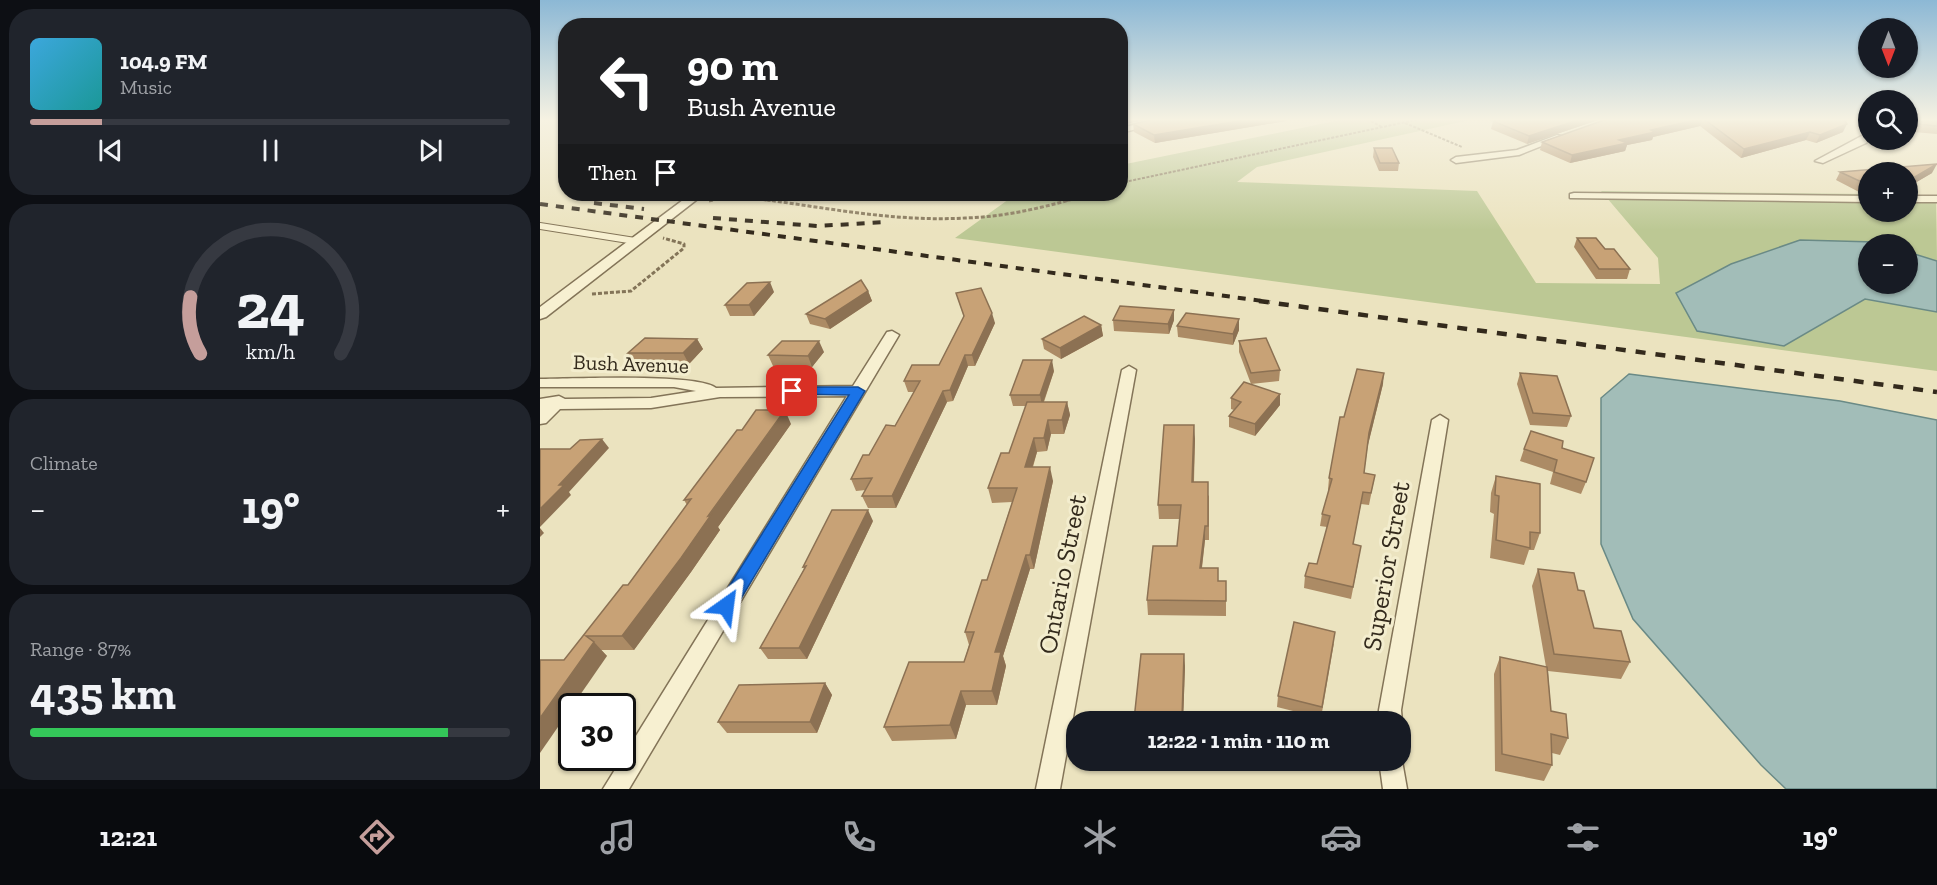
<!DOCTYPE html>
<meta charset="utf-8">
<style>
:root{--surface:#171b24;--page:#20242c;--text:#f1f3f6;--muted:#9ea1a6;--line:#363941;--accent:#c59e9b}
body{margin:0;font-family:"Zilla Slab",serif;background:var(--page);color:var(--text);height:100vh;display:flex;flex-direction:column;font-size:22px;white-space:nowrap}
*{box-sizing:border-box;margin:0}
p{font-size:20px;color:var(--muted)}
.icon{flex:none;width:33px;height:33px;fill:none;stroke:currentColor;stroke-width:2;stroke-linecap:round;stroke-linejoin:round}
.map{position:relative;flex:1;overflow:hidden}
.side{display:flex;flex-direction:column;gap:9px;padding:9px;background:#0d0f14;width:540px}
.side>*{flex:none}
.hud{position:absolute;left:18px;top:18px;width:570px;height:183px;border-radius:24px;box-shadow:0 2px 4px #0004;background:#202124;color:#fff;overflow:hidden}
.needle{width:39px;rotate:180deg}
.fabs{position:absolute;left:1318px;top:18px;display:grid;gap:12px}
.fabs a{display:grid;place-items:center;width:60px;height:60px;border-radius:50%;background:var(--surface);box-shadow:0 2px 4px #0004;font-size:30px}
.speed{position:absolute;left:18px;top:693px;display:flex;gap:12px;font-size:30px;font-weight:700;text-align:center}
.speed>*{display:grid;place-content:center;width:78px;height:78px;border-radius:50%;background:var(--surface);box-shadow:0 2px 4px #0004;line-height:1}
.speed .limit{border:3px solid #111;border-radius:9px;background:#fff;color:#111}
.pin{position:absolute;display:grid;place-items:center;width:51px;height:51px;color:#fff;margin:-26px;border-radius:12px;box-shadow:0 3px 9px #0006}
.me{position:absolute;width:66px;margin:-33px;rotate:31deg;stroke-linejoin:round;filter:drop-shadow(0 0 4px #0008)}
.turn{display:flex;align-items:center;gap:21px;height:126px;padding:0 30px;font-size:27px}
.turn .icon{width:78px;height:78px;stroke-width:2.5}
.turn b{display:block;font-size:42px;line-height:51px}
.then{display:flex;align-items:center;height:57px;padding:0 30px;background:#0003;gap:12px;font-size:22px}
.big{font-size:45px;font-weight:800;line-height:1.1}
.side .card{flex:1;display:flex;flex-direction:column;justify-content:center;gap:9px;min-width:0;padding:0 21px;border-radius:24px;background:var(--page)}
.side .dial{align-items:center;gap:0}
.dial svg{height:156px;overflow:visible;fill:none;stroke:var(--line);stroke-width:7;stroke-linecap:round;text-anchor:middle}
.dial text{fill:var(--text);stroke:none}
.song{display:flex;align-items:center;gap:18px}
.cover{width:72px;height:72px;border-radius:9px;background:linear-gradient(135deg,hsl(200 70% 55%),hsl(180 70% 35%))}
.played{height:6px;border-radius:3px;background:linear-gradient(90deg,var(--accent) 15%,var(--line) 15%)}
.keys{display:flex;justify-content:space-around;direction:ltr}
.heat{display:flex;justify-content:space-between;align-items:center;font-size:33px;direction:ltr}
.charge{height:9px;border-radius:4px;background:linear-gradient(90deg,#34c759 87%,var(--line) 0)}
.trip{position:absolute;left:526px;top:711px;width:345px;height:60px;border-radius:24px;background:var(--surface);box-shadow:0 2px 4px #0004;font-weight:800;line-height:60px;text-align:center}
.dock{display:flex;height:96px;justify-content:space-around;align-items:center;background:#090b0e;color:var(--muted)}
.dock .icon{width:42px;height:42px}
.dock .on{color:var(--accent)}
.dock b{font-size:27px;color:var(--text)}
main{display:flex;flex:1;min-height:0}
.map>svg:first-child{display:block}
.green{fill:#bcc894}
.water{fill:#a2bdb8;stroke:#6a8a86;stroke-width:1.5}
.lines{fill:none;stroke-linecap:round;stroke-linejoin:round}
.service-casing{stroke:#837458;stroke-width:8}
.minor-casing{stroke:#837458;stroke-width:3}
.tertiary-casing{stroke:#837458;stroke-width:3}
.path-far1{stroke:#837458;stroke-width:2;stroke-dasharray:3 1.5;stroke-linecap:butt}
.path{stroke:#837458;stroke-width:3;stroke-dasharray:4 2;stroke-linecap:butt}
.service{stroke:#f7f0d1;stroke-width:6}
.minor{fill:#f7f0d1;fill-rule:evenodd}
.tertiary{fill:#f7f0d1;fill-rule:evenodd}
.rail-far1{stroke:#332a1c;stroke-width:4;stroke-dasharray:8 8;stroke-linecap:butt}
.rail{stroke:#332a1c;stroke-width:4.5;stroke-dasharray:10 10;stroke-linecap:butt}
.wall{fill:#ac8b65}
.shaded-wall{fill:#8c7153}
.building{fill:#c8a276;stroke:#8c7153;stroke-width:1.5}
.route{fill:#1a73e8;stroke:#114b97;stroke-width:1.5}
.labels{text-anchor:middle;stroke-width:6;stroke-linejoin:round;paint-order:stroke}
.street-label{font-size:21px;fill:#332a1c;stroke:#f3edce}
.near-street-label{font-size:26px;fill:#332a1c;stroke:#f3edce}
</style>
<main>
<section class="side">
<div class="card">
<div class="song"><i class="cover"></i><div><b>104.9 FM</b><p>Music</p></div></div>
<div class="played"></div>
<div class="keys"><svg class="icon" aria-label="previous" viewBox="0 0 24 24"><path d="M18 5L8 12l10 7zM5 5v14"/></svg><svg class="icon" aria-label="pause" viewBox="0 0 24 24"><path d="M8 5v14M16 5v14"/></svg><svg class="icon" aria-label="next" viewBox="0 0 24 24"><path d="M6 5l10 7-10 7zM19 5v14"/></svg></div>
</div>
<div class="card dial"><svg viewBox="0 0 100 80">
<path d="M14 69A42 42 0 1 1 86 69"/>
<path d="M14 69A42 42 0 0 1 9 40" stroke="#c59e9b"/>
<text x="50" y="56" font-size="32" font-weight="700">24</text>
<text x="50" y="72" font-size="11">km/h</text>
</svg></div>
<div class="card"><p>Climate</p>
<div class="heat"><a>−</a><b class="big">19°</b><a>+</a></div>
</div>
<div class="card"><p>Range · 87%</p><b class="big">435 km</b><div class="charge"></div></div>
</section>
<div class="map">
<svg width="1397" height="789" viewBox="0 0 1397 789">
<rect width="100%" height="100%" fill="#ebe3bf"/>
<polygon class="green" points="805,119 934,119 717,167 697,182 937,191 996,283 1120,284 1118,258 1061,191 1329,194 1329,212 1368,212 1368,195 1396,195 1397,261 1368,252 1368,244 1260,240 1244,346 1325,299 1397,312 1397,371 415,238 476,194 580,194 581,165"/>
<g class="water">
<polygon points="1260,240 1335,242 1343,244 1329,244 1329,284 1368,284 1368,252 1397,261 1397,312 1325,299 1244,346 1157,331 1136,293 1191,264"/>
<polygon points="1089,374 1300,401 1397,420 1397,789 1246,789 1221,765 1093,619 1061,544 1061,398"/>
</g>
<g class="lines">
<g class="service-casing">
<polyline id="service" points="0,226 95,241"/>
</g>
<g class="minor-casing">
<g id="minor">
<polygon points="622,119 638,119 580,133 580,128"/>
<polygon points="1317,119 1326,119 1329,122 1329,129"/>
<polygon points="1329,132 1329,140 1326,143 1283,163 1275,161"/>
<polygon points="1017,135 1024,137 979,155 916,163 911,160 916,157 977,150"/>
<polygon points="1034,193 1329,196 1329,202 1030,198 1030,194"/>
<rect x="1368" y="196" width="29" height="6"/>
<path d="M 352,331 L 359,335 L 89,789 L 63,789 L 307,396 L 180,397 L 111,408 L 20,409 L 6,423 L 0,424 L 0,399 L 19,396 L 25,399 L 111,398 L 156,391 L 134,387 L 0,387 L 0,379 C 31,379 157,373 176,388 L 313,386 L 347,332 Z"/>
<polygon points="589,366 596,370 520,789 496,789 582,370"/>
<polygon points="900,415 908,420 861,710 862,722 838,722 839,710 892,420"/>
<polygon points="861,755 867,789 843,789 839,760 861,760"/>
</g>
</g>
<g class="tertiary-casing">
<polygon id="tertiary" points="151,194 164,194 6,317 0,319 0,307"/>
</g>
<g class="path-far1">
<polyline points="827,119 842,127"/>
<polyline points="865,123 922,147"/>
<polyline points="580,183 880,119"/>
<polyline points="170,201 191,196 231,201"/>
<polyline points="527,201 550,194"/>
</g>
<g class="path">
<path d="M 220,199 C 288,208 356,222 425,218 C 462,217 497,209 533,199"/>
<polyline points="169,201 176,199"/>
<polyline points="52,294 91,291 144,248 144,244 123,238"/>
</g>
<use href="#service" class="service"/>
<use href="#minor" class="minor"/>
<use href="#tertiary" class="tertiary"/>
<g class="rail-far1">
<polyline points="54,203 104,209"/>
<polyline points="0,204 730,302"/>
<polyline points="173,218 277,226 347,222"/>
</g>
<polyline class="rail" points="719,301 1397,392"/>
</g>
<g class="wall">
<polygon points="955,119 1061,119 987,144 951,129 953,121 955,121"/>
<polygon points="1067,119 1304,119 1303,132 1276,143 1266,140 1201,158 1160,126 1113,137 1112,140 1087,145 1085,151 1030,163 1000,150 1002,142"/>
<polygon points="1368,119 1397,119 1397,134 1373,132 1368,129"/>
<polygon points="746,121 615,143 594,132 593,124"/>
<polygon points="834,148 859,163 858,171 839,171 833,157"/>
<polygon points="1300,172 1392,173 1368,187 1368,172 1329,172 1329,192 1321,193 1296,180"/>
<polygon points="1037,238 1065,249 1090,269 1087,279 1056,279 1034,247"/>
<polygon points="328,291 332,301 290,329 270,324 266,314"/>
<polygon points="234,292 214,316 190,316 185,305"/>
<polygon points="416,293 455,323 435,366 428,366 413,401 407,402 356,508 328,508 322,496 326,490 316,491 311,479 329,455 355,426 374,392 368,392 364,381 399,365 424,317"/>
<polygon points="573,320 634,320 629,334 574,331"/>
<polygon points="561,325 563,336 521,359 504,349 502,339"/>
<polygon points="637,326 699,330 693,345 638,337"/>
<polygon points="157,339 163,349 149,364 95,364 88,353"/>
<polygon points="699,341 740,370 739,381 711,384 740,405 715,436 689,427 689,416 694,410 691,409 691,398 711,384 699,352"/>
<polygon points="284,352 272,367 233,366 228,355"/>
<polygon points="514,371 504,402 527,402 530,415 524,434 511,434 507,451 497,452 493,467 513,481 494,569 490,569 463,656 466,666 457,705 426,705 416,739 352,741 344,727 424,662 429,645 425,632 447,580 472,502 452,503 448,488 469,453 486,406 473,406 470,395"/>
<polygon points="980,373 1031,416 1027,427 990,425 977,384"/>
<polygon points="843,384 828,444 824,473 835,475 829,505 821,504 813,544 819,558 811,599 764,588 765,576 777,564 787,527 780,526 782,514 789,490 788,490 789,478 804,417"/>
<polygon points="251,424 178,527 180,530 151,572 94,650 61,650 67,656 24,660 88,585 147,505 144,500"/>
<polygon points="655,439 654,482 669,496 669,540 665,540 662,568 678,581 686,581 686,616 608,615 607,600 637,546 640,519 619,519 618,505"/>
<polygon points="1022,448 1046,482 1041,494 1010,484 1013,472 980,461 984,449"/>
<polygon points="956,476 1000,533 994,550 989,550 984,565 950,558 954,514 950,512 951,493"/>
<polygon points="333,521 267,659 228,659 220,648 264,569 263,567"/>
<polygon points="998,569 1038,590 1054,628 1090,662 1081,679 1008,671 1011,711 1028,738 1020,755 1012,753 1012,765 1004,781 955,771 954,674 960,657 1006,667 992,586"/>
<polygon points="794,643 781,718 737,707 738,696"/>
<polygon points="645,666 643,722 594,722 594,720"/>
<polygon points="285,683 292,695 277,733 187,733 178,722"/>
</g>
<g class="shaded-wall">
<polygon points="581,119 611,119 581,125"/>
<polygon points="711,119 746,119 746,121 615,143 614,135"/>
<polygon points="1041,119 1061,119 987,144 989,136"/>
<polygon points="1160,119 1163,119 1160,126 1113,137 1112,140 1087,145 1085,151 1030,163 1032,155 1111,130"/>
<polygon points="1307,124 1303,132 1276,143 1280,135"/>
<polygon points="1270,132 1266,140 1201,158 1204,149"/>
<polygon points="1397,164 1392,173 1368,187 1368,181"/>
<polygon points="230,282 234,292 214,316 209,305"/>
<polygon points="328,291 332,301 290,329 285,319"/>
<polygon points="634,310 634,320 629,334 628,324"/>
<polygon points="452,313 455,323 435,366 432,355"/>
<polygon points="699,319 699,330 693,345 693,334"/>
<polygon points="561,325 563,336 521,359 520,348"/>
<polygon points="157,339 163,349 149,364 143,353"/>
<polygon points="279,341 284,352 272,367 268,356"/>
<polygon points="425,355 428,366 413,401 410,390"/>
<polygon points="512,360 514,371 502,406 500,395"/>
<polygon points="844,373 843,384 828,445 829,433"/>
<polygon points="403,391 407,402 356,508 352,496"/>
<polygon points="740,394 740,405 715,436 715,424"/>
<polygon points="527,402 530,415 524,434 522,420"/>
<polygon points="245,410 251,424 178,527 180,530 151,572 94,650 82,636"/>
<polygon points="508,420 511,434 507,451 504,438"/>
<polygon points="654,425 655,439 653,496 652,482"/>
<polygon points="494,438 497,452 488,481 485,467"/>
<polygon points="62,439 69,448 29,492 31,495 0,527 0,509 19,485"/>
<polygon points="510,467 513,481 494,569 490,555"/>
<polygon points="328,510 333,521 267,659 259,648"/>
<polygon points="665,526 665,540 660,582 660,568"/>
<polygon points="0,528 4,533 0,537"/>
<polygon points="486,555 490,569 463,656 466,666 457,705 452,691 455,652"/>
<polygon points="54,642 67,656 0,753 0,718"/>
<polygon points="644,654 645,666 643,722 642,722"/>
<polygon points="285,683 292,695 277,733 270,722"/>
<polygon points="421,691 426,705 416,739 410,725"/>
</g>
<g class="building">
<polygon points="615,119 711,119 614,135 593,124"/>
<polygon points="961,119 1041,119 989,136 953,121 962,120"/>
<polygon points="1067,119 1160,119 1111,130 1115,132 1079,140 1087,143 1032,155 1002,142"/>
<polygon points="1164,119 1304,119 1307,124 1280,135 1270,132 1204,149"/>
<polygon points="1368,119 1397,119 1397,126 1378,124"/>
<polygon points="834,148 852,148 859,163 840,163"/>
<polygon points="1397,164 1368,181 1368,172 1329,172 1329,184 1326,184 1300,172"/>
<polygon points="1037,238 1056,238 1065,249 1074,249 1090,269 1059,269"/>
<polygon points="321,280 328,291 285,319 266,314"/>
<polygon points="230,282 209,305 185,305 207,283"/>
<polygon points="441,288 452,313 432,355 425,355 410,390 403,391 352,496 322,496 332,478 311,479 323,455 329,455 346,425 355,426 380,381 364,381 372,365 399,365 424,316 416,293"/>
<polygon points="580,306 634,310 628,324 573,320"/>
<polygon points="646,313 699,319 693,334 637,326"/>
<polygon points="544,316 561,325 520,348 502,339"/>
<polygon points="105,338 157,339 143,353 88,353"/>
<polygon points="726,338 740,370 711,373 699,341"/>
<polygon points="242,341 279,341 268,356 228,355"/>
<polygon points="483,360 512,360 500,395 470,395"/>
<polygon points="817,369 844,373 829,433 824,473 835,475 831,493 823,492 813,544 821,546 813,587 765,576 769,563 777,564 790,516 782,514 792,479 789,478 800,417 804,417"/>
<polygon points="980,373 1017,376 1031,416 993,413"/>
<polygon points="704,382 740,394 715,424 689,416 701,402 691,398"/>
<polygon points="487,402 527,402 522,420 508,420 504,438 494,438 485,467 510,467 490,555 486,555 455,652 461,652 452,691 421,691 410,725 344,727 369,662 424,662 434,632 425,632 442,580 447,580 477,488 448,488 461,453 469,453"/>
<polygon points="216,410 245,410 168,516 171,515 141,558 82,636 46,636 54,642 0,718 0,660 24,660 83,585 88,585 151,499 144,500 197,430 202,430"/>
<polygon points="624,425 654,425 652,482 668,482 668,526 665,526 660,568 678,568 678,581 686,581 686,601 607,600 613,546 637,546 641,505 618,505"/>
<polygon points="991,431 1023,441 1022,448 1054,458 1046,482 1014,472 1017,460 984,449"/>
<polygon points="62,439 19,485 24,485 0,509 0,449 30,449 40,440"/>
<polygon points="956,476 1000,484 1000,533 990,532 990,548 956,540 959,496 955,495"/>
<polygon points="292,510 328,510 259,648 220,648 266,566 263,567"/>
<polygon points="998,569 1034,573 1038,590 1044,591 1054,628 1081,631 1090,662 1014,654"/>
<polygon points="754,622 795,632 782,707 738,696"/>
<polygon points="601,654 644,654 642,718 594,720"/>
<polygon points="960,657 1007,667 1011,711 1026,714 1028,738 1011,734 1012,765 962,754"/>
<polygon points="285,683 270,722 178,722 199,685"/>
</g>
<linearGradient id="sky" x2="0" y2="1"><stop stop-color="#8cb8d5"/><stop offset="0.52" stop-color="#f6f2e2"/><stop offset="1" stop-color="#f6f2e2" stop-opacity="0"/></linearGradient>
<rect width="1397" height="230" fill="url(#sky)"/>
<polygon class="route" points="252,387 318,387 325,391 193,612 186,614 180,612 177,606 180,601 309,395 247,394 245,391"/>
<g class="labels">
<g class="street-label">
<text transform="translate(91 364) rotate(2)" y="7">Bush Avenue</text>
</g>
<g class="near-street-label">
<text transform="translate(846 566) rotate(-80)" y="9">Superior Street</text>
<text transform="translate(522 574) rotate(-79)" y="9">Ontario Street</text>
</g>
</g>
</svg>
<div class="fabs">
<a><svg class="needle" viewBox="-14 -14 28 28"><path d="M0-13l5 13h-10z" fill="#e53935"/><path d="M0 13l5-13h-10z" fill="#9ea1a6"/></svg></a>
<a><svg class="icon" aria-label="search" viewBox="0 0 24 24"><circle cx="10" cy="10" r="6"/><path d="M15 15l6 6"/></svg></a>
<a>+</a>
<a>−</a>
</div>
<div class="speed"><div class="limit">30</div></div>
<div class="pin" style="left:252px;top:391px;background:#d93025"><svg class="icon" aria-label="arrive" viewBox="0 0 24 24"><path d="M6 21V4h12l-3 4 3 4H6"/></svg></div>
<svg class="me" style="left:186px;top:606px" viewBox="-20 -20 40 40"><path d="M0-17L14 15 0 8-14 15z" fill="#1a73e8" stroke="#fff" stroke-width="4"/></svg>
<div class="trip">12:22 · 1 min · 110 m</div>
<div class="hud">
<div class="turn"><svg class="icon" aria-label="left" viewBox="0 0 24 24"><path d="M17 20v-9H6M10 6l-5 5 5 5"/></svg><div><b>90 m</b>Bush Avenue</div></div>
<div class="then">Then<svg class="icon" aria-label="arrive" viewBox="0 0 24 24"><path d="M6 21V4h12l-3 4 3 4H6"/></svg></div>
</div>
</div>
</main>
<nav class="dock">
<b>12:21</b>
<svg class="icon on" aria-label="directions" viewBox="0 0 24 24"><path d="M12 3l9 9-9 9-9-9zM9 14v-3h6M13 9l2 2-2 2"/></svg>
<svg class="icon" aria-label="music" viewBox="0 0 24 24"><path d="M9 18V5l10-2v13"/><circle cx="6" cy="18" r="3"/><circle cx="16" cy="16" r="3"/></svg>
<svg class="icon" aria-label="phone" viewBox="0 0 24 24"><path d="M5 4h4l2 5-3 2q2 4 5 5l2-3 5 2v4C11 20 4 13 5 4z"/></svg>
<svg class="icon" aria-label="climate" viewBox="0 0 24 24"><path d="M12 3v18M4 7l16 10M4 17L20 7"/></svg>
<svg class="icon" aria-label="car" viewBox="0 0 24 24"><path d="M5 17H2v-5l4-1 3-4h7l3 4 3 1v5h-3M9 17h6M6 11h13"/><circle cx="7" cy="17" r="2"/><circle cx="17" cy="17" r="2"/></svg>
<svg class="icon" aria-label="filters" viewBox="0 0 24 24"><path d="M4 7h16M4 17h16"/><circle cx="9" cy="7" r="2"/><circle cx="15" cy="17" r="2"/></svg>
<b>19°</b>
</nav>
